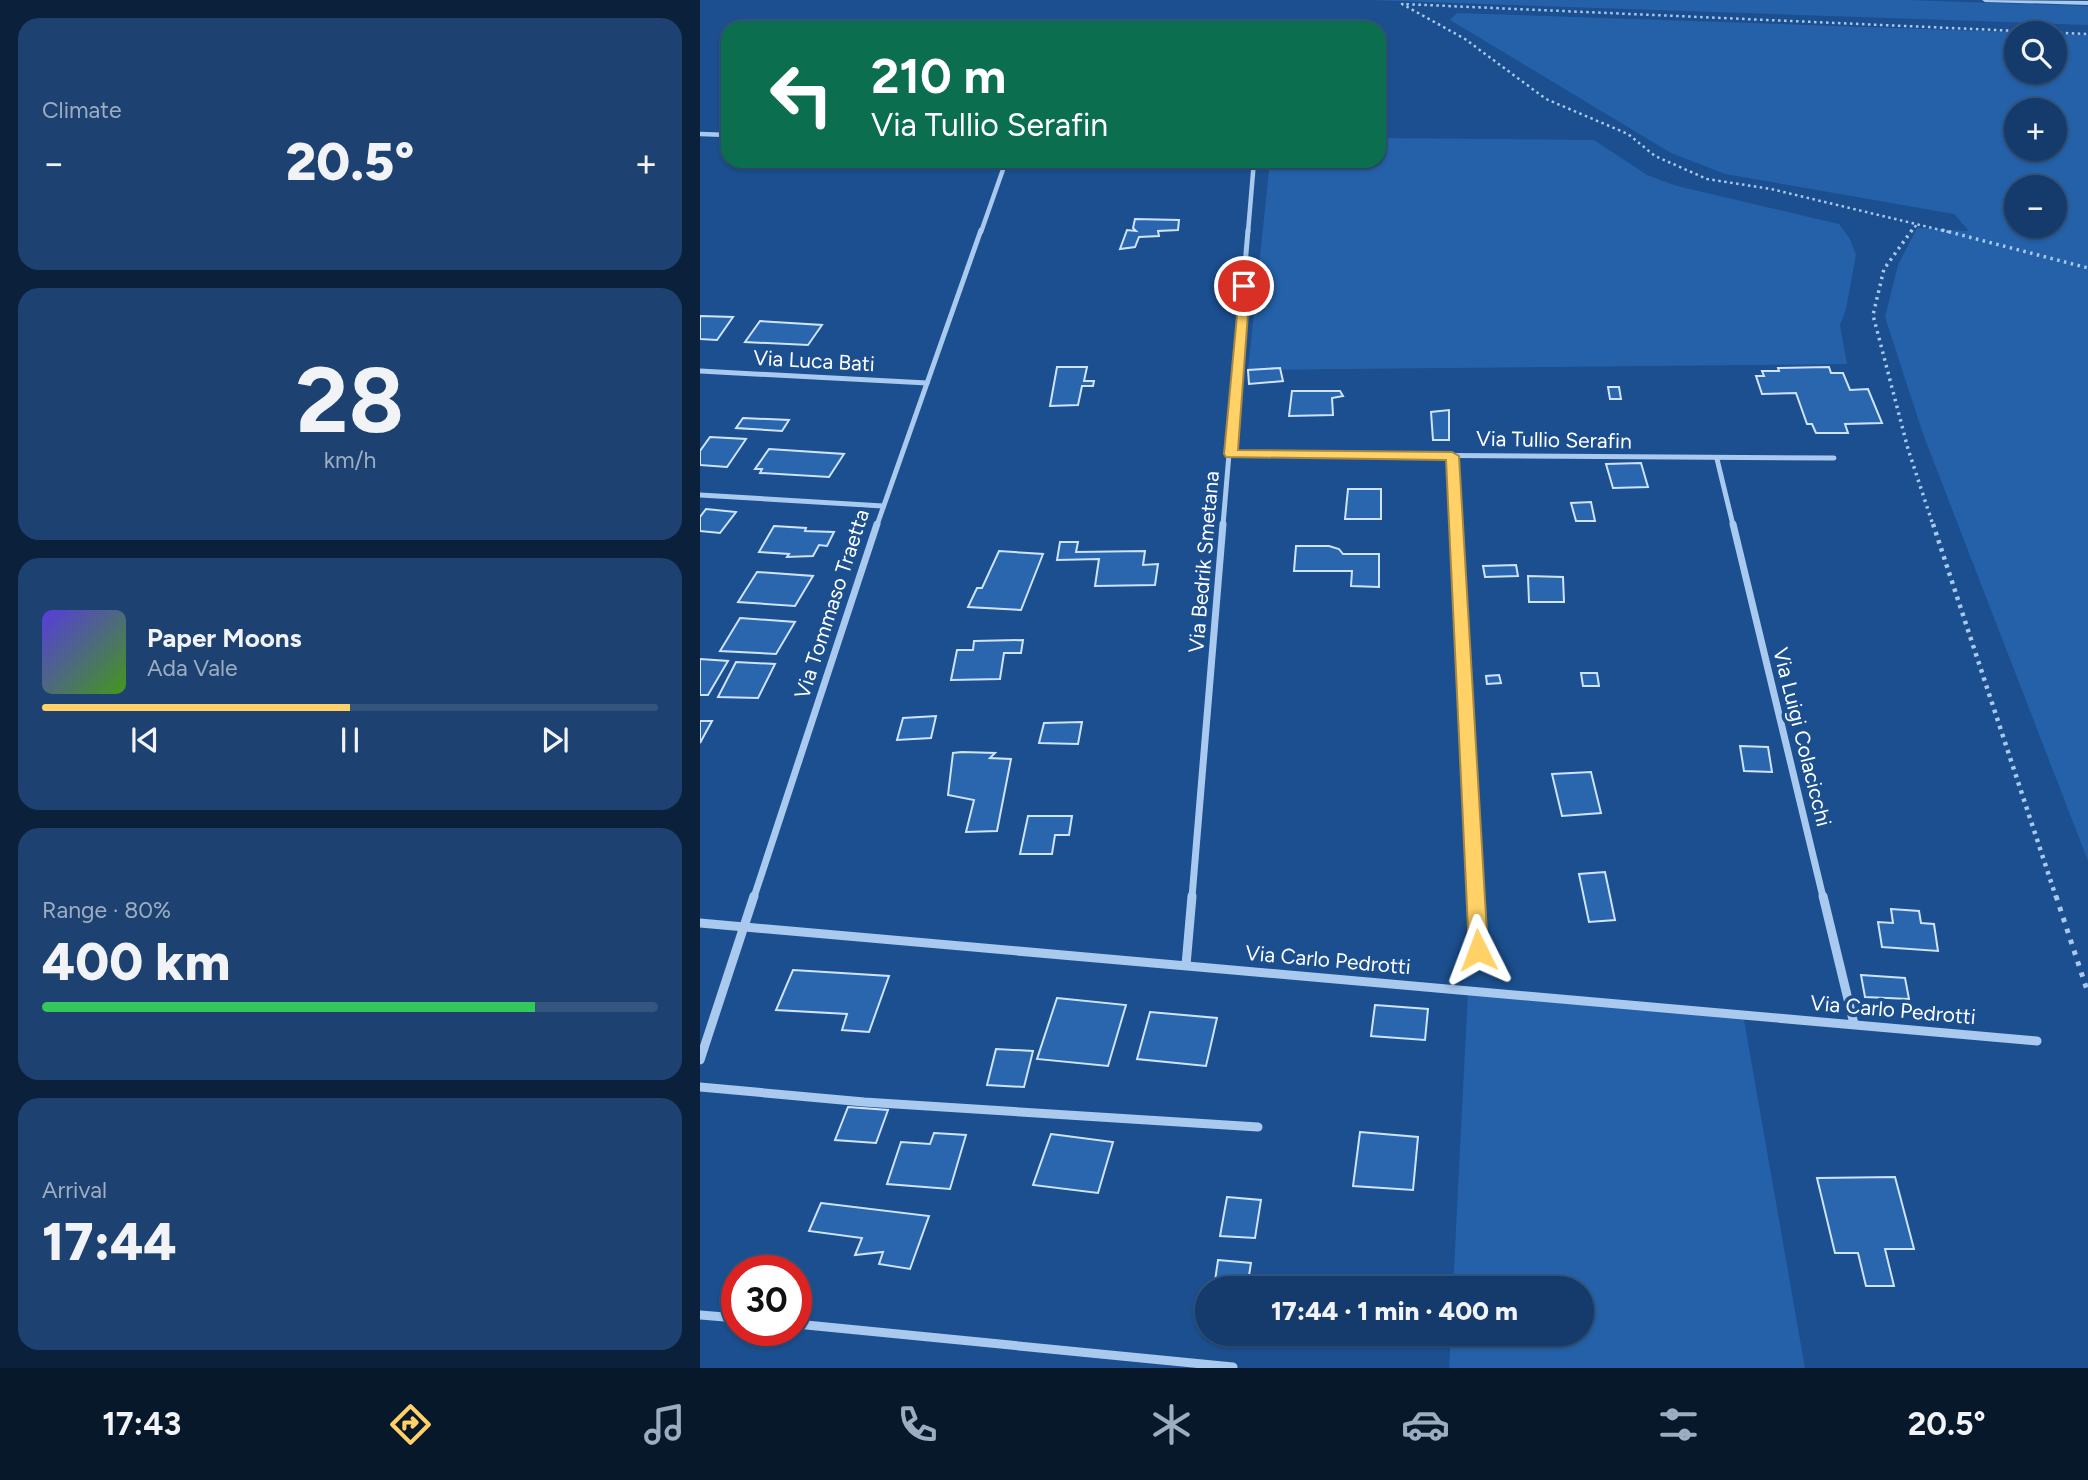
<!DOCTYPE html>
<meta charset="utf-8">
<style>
:root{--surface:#143b6b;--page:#1d4271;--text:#f1f3f6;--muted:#9dadc1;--line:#33557e;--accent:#ffd166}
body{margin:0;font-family:Figtree,sans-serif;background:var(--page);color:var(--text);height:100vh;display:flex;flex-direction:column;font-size:26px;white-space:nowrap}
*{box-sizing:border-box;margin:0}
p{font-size:23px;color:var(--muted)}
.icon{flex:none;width:38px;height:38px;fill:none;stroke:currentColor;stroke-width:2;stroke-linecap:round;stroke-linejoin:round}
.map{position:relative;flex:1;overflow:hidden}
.details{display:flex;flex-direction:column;gap:18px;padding:18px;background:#0b203b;width:700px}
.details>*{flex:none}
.banner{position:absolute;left:21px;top:21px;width:665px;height:147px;border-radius:21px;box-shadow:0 2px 5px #0004,0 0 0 2px var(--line);background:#0b6e4f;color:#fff;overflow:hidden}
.tools{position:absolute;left:1304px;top:21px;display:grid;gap:14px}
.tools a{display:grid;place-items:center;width:63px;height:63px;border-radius:50%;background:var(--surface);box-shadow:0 2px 5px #0004,0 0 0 2px var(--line);font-size:35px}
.speed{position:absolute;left:21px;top:1255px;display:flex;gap:14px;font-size:35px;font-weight:700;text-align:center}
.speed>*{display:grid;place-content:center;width:91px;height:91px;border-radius:50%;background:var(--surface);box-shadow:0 2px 5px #0004,0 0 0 2px var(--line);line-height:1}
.speed .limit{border:10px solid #d22;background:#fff;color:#111}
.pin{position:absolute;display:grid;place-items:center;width:60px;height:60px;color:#fff;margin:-30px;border:4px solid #fff;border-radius:50%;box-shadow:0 2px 7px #0007}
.me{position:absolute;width:77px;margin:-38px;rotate:357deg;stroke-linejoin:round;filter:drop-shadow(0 0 5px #0008)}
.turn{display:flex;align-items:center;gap:24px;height:147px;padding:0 35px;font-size:32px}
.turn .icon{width:91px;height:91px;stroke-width:2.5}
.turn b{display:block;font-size:49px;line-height:60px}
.big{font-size:52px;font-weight:800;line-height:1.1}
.details .tile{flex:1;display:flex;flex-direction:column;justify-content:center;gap:10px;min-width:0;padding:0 24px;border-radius:21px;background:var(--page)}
.details .dial{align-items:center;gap:0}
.dial b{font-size:91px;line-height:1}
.song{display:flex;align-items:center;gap:21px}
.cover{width:84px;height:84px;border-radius:10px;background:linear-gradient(135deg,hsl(250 70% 55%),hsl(100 70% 35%))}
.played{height:7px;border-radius:4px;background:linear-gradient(90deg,var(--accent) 50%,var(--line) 50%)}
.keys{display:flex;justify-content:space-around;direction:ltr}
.heat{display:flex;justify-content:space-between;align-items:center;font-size:38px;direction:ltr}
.charge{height:10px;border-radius:5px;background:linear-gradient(90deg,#34c759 80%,var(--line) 0)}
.trip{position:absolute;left:495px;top:1276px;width:399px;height:70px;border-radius:35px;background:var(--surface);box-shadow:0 2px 5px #0004,0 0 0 2px var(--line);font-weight:800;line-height:70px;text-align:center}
.menu{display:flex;height:112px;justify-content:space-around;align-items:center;background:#08182b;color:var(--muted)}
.menu .icon{width:49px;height:49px}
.menu .active{color:var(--accent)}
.menu b{font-size:32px;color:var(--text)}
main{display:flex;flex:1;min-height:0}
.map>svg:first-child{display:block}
.green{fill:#2461a8;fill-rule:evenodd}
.building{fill:#2a66ad;stroke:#cfe3fa;stroke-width:2}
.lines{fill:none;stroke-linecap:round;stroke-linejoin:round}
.path-far3{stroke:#a9c9ee;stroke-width:2.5;stroke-dasharray:2.5 3.5;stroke-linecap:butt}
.path-far2{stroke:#a9c9ee;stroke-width:3.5;stroke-dasharray:2.5 4.5;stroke-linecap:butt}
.path-far1{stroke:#a9c9ee;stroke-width:4.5;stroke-dasharray:3.5 5;stroke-linecap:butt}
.path{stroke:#a9c9ee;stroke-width:5;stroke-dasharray:4.5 7;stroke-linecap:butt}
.minor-far3{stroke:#a9c9ee;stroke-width:4.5}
.minor-far2{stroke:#a9c9ee;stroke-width:5}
.minor-far1{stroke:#a9c9ee;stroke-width:7}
.minor{stroke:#a9c9ee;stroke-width:9}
.tertiary{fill:#a9c9ee;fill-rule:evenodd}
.route{fill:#ffd166;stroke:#a68842;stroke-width:2}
.labels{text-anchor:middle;stroke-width:7;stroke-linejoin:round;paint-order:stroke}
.street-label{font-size:21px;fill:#fff;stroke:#1b4f8f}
</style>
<main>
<section class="details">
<div class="tile"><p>Climate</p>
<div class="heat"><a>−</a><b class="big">20.5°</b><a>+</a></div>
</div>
<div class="tile dial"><b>28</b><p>km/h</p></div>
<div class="tile">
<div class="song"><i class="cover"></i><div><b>Paper Moons</b><p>Ada Vale</p></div></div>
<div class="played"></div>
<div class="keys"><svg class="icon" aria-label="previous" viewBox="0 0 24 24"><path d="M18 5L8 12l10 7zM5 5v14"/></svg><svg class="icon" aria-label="pause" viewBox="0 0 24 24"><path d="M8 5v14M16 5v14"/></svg><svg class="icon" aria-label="next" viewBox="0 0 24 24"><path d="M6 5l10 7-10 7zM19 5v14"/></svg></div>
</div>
<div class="tile"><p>Range · 80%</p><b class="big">400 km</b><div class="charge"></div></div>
<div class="tile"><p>Arrival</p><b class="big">17:44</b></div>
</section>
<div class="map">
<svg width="1388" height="1368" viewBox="0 0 1388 1368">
<rect width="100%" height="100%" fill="#1b4f8f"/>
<g class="green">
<polygon points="669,0 1206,0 1388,6 1388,25"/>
<path d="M 757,13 L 1339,33 L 1316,33 L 1316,72 L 1354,72 L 1355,34 L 1388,35 L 1388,861 L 1223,434 L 1185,317 L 1198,265 L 1217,228 L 1269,231 L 1254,214 L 1025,174 L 971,153 L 750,20 ZM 1316,110 L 1354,110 L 1354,149 L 1316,149 ZM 1316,187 L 1354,187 L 1354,226 L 1316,226 Z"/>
<polygon points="679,138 894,140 947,175 977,186 1139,224 1150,239 1156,255 1146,309 1140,325 1147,364 548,370 570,161 679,161"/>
<polygon points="768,990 1043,1014 1105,1368 749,1368 751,1334 882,1334 882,1288 753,1288"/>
</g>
<g class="building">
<polygon points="435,219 479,220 478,230 458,231 459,236 439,237 435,247 420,249 427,230 436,231 433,228"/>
<polygon points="0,316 33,317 17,340 0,339"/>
<polygon points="60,321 122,325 108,345 45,342"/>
<polygon points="357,367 387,367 384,381 394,381 393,386 382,386 378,405 350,406"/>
<polygon points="1129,367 1131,373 1143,373 1150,390 1168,389 1182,423 1145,424 1148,433 1116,433 1112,424 1107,424 1096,393 1062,394 1056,376 1064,376 1062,371 1079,371 1078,368"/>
<polygon points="580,368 583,381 549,384 548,370"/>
<polygon points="908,387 919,387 921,399 910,399"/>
<polygon points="592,391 640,391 643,396 632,398 633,415 589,416"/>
<polygon points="749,410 749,440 733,440 731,412"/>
<polygon points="43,418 89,420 82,431 36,428"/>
<polygon points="10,437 46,439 27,467 0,465 0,451"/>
<polygon points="69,449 144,454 129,477 60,473 62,469 55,469"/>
<polygon points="941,463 948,487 913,488 906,464"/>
<polygon points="648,489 681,489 681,519 645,519"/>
<polygon points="891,502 895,521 876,521 871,503"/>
<polygon points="6,509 36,512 20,533 0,531 0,517"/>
<polygon points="74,526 106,528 105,531 134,532 127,546 119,545 113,556 87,557 89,554 59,552"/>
<polygon points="360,542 378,542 376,552 445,551 443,565 458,564 455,585 395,586 399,559 357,560"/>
<polygon points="596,546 629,546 639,549 643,554 679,554 679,587 651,586 652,571 594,571"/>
<polygon points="299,551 343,554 321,610 268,607 277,588 282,588"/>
<polygon points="816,565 818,576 785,577 783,566"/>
<polygon points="57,572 113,576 95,606 38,602"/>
<polygon points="828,576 863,577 864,602 829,602"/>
<polygon points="40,618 95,622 76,654 20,651"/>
<polygon points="323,640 321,653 304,653 300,679 251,680 257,650 273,650 274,641"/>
<polygon points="0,659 28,661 8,695 0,695"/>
<polygon points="36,662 75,664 58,698 18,697"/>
<polygon points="881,673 897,673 899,686 883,686"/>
<polygon points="799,675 801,683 787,684 786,676"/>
<polygon points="236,716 231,738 197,740 203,718"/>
<polygon points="0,721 12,721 0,743"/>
<polygon points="382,722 378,744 339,743 344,723"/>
<polygon points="1040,746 1068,747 1072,772 1044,771"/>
<polygon points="262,752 295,753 290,758 311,759 297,831 266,832 274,800 248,795 253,753"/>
<polygon points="891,772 901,813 862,816 852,774"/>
<polygon points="328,816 372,816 369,835 355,835 352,854 320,854"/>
<polygon points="905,872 915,920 889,922 879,874"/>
<polygon points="1191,909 1219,911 1221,923 1234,924 1238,951 1182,947 1178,922 1193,923"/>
<polygon points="93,970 189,976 169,1032 142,1030 147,1014 76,1010"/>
<polygon points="1161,975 1205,978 1209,999 1165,997"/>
<polygon points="357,998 426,1005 408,1066 337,1059"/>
<polygon points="675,1005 728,1009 725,1040 671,1036"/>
<polygon points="450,1012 517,1018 506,1066 437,1059"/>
<polygon points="296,1049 333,1051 324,1087 287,1085"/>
<polygon points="148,1107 188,1110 176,1143 135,1140"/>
<polygon points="660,1132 718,1137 713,1190 653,1186"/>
<polygon points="234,1133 266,1135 250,1189 187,1184 201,1142 230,1144"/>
<polygon points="351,1134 413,1142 398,1193 333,1185"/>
<polygon points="1195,1177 1214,1249 1185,1249 1194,1286 1166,1286 1158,1253 1135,1253 1117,1178"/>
<polygon points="527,1197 561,1200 555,1238 520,1236"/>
<polygon points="121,1203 229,1216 210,1269 179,1264 183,1252 155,1255 162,1238 109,1231"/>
<polygon points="518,1260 551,1263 547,1288 514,1288"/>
</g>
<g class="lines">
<g class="path-far3">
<polyline points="1211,232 1217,224"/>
<polyline points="1249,232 1071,189 1007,179 955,156 928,134 846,99 765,39 702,4 1388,34"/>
</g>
<g class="path-far2">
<polyline points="1212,230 1184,269 1173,315 1208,449 1233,525"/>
<polyline points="1242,230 1388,268"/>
</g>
<polyline class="path-far1" points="1233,524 1356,897"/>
<polyline class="path" points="1356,896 1388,993"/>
<g class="minor-far3">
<polyline points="0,134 28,135"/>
<polyline points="281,232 306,161"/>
<polyline points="548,232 554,161"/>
</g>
<g class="minor-far2">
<polyline points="0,371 227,383"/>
<polyline points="531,454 1134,458"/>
<polyline points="752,456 756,525"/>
<polyline points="1017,459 1033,525"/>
<polyline points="0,495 183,506"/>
<polyline points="177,525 281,230"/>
<polyline points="523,525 548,230"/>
</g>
<g class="minor-far1">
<polyline points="756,524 775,897"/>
<polyline points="1033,524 1123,897"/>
<polyline points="54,897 177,524"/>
<polyline points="492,897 523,524"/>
</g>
<g class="minor">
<polyline points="775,896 778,950"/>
<polyline points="1123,896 1154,1024"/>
<polyline points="0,923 1337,1041"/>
<polyline points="486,965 492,896"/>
<polyline points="0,1060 54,896"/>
<polyline points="0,1087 164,1102 558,1127"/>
<polyline points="0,1315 37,1318"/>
<polyline points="96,1324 533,1367"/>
</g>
<polygon class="tertiary" points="1282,0 1388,1 1388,5 1285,2"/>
</g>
<polygon class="route" points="540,283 550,286 538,450 752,452 759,456 788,950 785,955 778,957 772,955 769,950 746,460 526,457 524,454"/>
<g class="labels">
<g class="street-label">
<text transform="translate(114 361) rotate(3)" y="7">Via Luca Bati</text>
<text transform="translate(854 440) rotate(1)" y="7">Via Tullio Serafin</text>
<text transform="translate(504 562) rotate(-85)" y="7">Via Bedrik Smetana</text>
<text transform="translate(132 604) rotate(-72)" y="7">Via Tommaso Traetta</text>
<text transform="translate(1102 737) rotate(76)" y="7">Via Luigi Colacicchi</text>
<text transform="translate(628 960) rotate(5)" y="7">Via Carlo Pedrotti</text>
<text transform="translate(1193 1010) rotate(5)" y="7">Via Carlo Pedrotti</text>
</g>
</g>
</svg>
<div class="tools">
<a><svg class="icon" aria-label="search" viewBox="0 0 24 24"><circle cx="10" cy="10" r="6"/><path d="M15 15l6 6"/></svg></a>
<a>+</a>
<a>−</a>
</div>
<div class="speed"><div class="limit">30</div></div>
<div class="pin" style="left:544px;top:286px;background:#d93025"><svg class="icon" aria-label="arrive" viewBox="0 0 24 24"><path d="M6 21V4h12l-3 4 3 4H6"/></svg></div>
<svg class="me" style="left:778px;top:950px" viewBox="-20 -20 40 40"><path d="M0-17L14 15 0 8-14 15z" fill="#ffd166" stroke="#fff" stroke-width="4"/></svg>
<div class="trip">17:44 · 1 min · 400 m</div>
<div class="banner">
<div class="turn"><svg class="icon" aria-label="left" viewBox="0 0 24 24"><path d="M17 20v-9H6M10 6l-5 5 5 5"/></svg><div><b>210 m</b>Via Tullio Serafin</div></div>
</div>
</div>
</main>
<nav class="menu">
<b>17:43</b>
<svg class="icon active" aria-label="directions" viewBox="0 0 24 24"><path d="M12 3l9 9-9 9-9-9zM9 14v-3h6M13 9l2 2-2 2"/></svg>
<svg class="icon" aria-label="music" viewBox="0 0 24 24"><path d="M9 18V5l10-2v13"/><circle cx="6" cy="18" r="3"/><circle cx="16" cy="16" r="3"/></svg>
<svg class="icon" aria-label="phone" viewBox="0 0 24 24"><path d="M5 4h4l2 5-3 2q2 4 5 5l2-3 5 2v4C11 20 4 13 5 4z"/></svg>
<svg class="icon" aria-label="climate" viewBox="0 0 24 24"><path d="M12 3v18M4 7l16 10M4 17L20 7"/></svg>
<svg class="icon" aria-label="car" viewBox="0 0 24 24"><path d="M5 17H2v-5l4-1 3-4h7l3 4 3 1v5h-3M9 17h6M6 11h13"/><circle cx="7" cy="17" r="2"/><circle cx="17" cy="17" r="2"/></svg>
<svg class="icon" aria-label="filters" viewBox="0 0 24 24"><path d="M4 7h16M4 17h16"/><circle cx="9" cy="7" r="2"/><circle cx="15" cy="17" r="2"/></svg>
<b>20.5°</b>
</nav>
